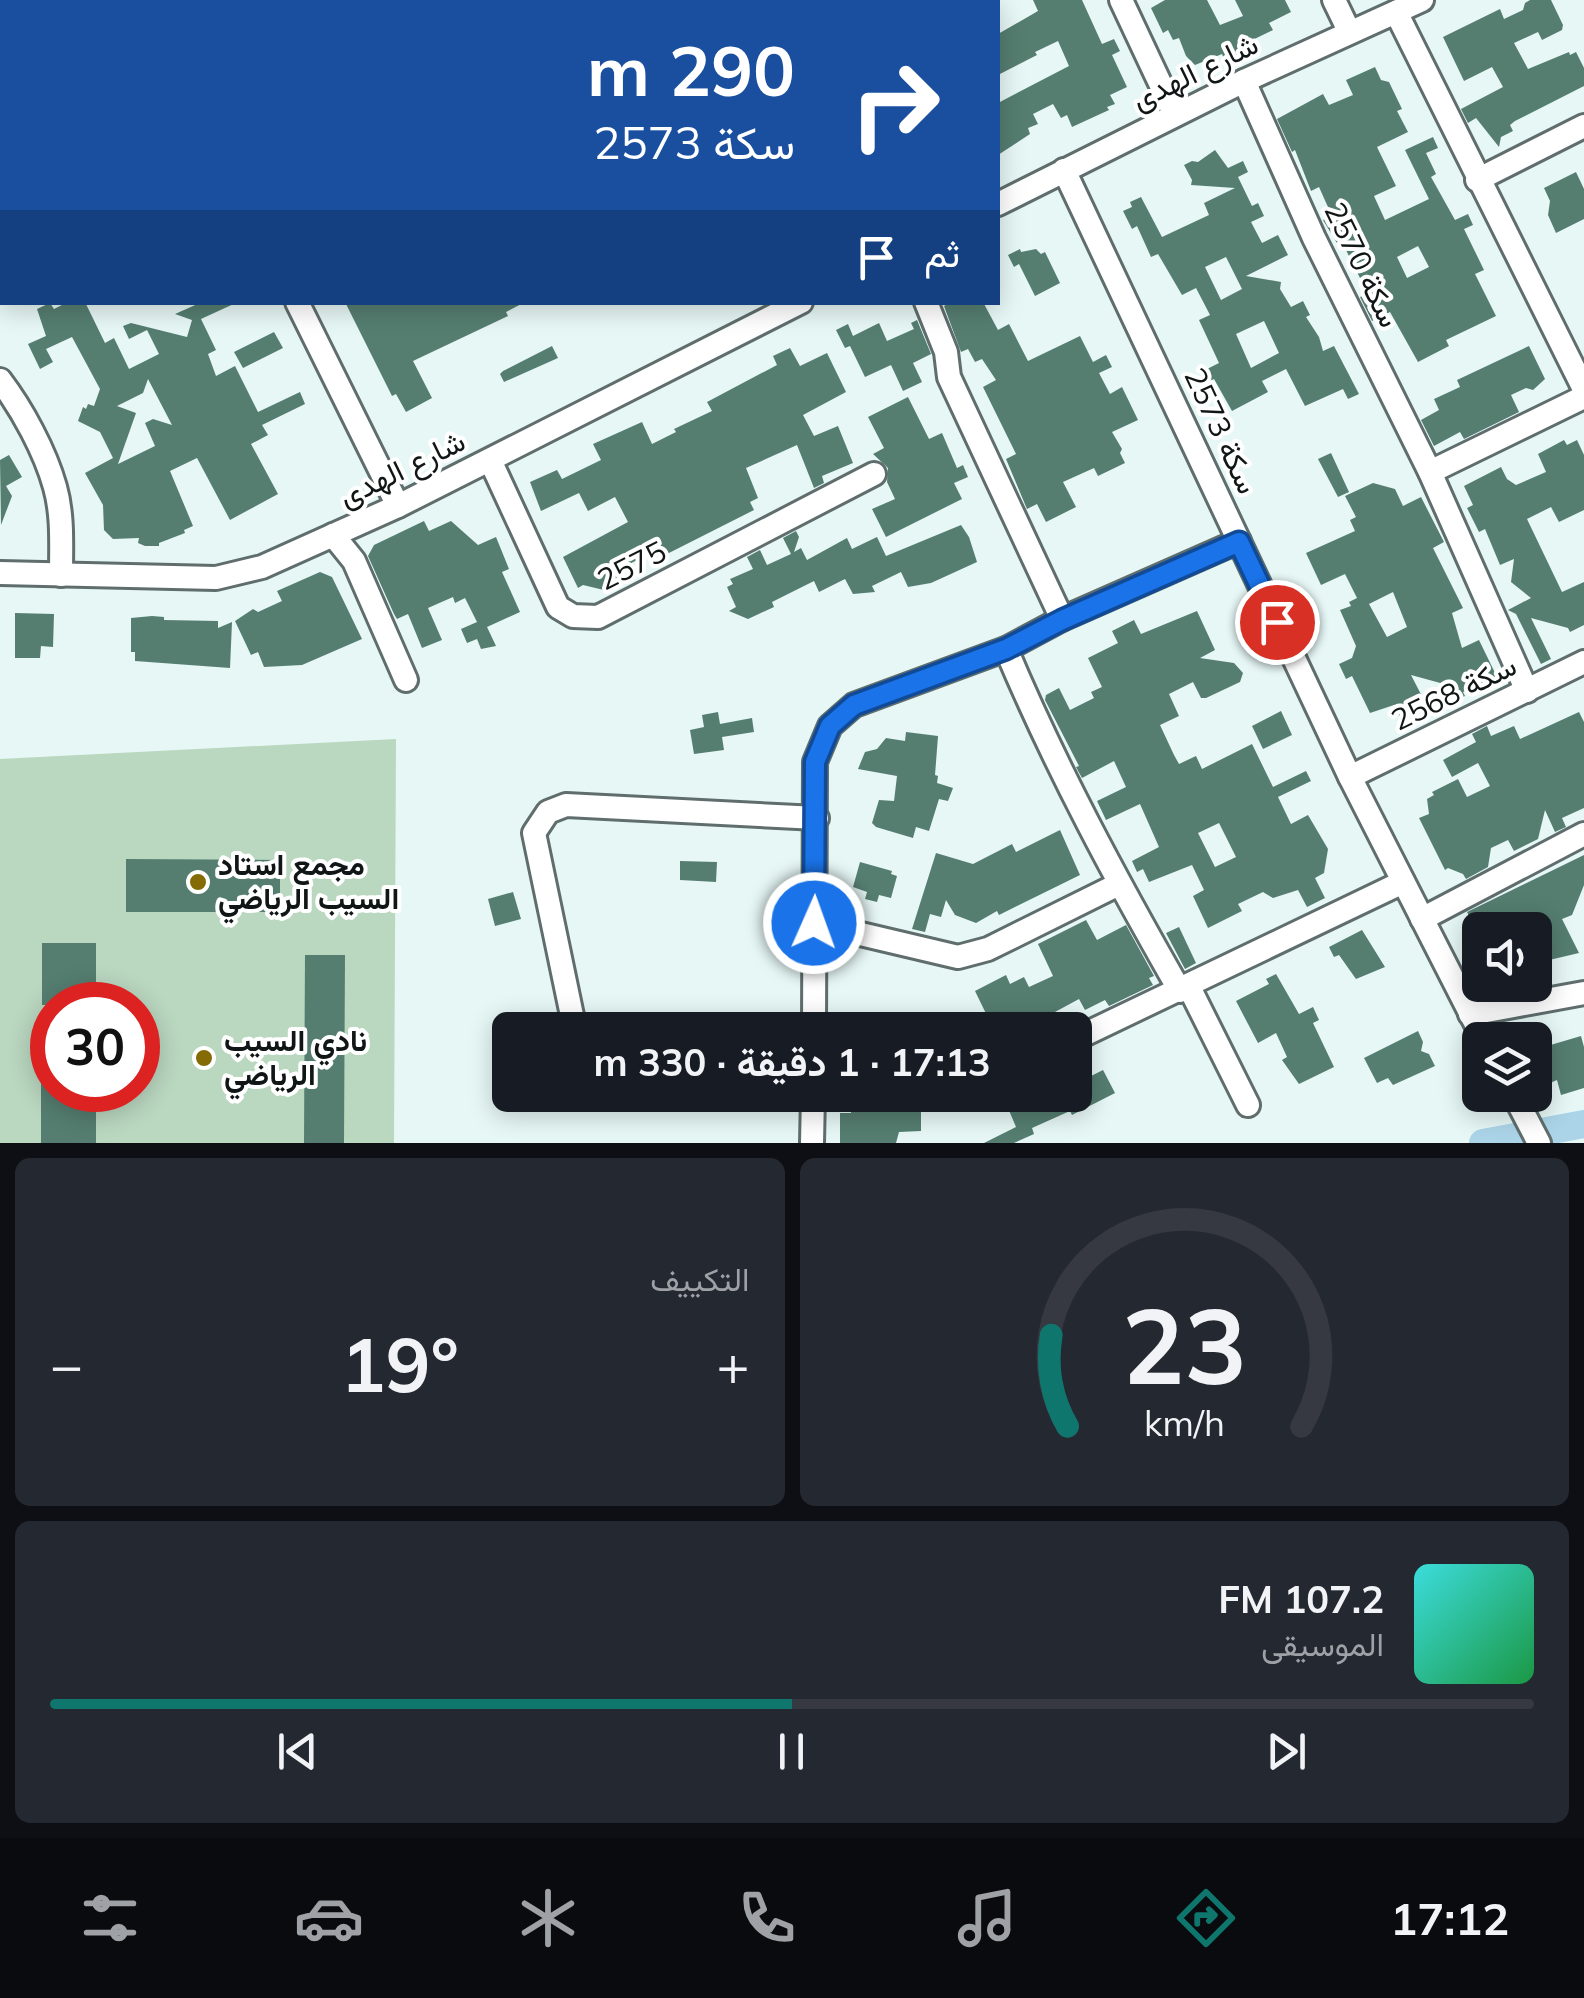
<!DOCTYPE html>
<html lang="ar">
<meta charset="utf-8">
<style>
:root{--surface:#171b24;--page:#242831;--text:#f1f3f6;--muted:#9ea1a6;--line:#363941;--accent:#0f766e}
body{margin:0;font-family:Mulish,Vazirmatn,sans-serif;background:var(--page);color:var(--text);direction:rtl;height:100vh;display:flex;flex-direction:column;font-size:38px;white-space:nowrap}
*{box-sizing:border-box;margin:0}
p{font-size:32px;color:var(--muted)}
.icon{flex:none;width:55px;height:55px;fill:none;stroke:currentColor;stroke-width:2;stroke-linecap:round;stroke-linejoin:round}
.map{position:relative;height:1143px;overflow:hidden;direction:ltr}
.panel{display:flex;flex-direction:column;gap:15px;padding:15px;background:#0d0f14;flex:1}
.panel>*{flex:none}
.top-card{position:absolute;left:0px;top:0px;width:1000px;height:305px;box-shadow:0 5px 25px #0003;direction:rtl;background:#1a4fa0;color:#fff;overflow:hidden}
.buttons{position:absolute;left:1462px;top:912px;display:grid;gap:20px}
.buttons a{display:grid;place-items:center;width:90px;height:90px;border-radius:15px;background:var(--surface);box-shadow:0 5px 25px #0003;font-size:50px}
.speed{position:absolute;left:30px;top:982px;display:flex;gap:20px;font-size:50px;font-weight:700;text-align:center}
.speed>*{display:grid;place-content:center;width:130px;height:130px;border-radius:50%;background:var(--surface);box-shadow:0 5px 25px #0003;line-height:1}
.speed .limit{border:15px solid #d22;background:#fff;color:#111}
.pin{position:absolute;display:grid;place-items:center;width:85px;height:85px;color:#fff;margin:-42px;border:5px solid #fff;border-radius:50%;box-shadow:0 2px 10px #0007}
.me{position:absolute;width:110px;margin:-55px;rotate:2deg;stroke-linejoin:round;filter:drop-shadow(0 0 8px #0008)}
.turn{display:flex;align-items:center;gap:35px;height:210px;padding:0 40px;font-size:45px}
.turn .icon{width:130px;height:130px;stroke-width:2.5}
.turn b{display:block;font-size:70px;line-height:85px}
.then{display:flex;align-items:center;height:95px;padding:0 40px;background:#0003;gap:20px;font-size:38px}
.big{font-size:75px;font-weight:700;line-height:1.1}
.panel .tile{flex:1;display:flex;flex-direction:column;justify-content:center;gap:15px;min-width:0;padding:0 35px;border-radius:15px;background:var(--page)}
.panel .dial{align-items:center;gap:0}
.dial svg{height:260px;overflow:visible;fill:none;stroke:var(--line);stroke-width:7;stroke-linecap:round;text-anchor:middle}
.dial text{fill:var(--text);stroke:none}
.song{display:flex;align-items:center;gap:30px}
.cover{width:120px;height:120px;border-radius:15px;background:linear-gradient(135deg,hsl(180 70% 55%),hsl(140 70% 35%))}
.played{height:10px;border-radius:5px;background:linear-gradient(90deg,var(--accent) 50%,var(--line) 50%)}
.keys{display:flex;justify-content:space-around;direction:ltr}
.heat{display:flex;justify-content:space-between;align-items:center;font-size:55px;direction:ltr}
.panel .tiles{flex:1;display:grid;gap:15px;grid-template-columns:1fr 1fr}
.tile:last-child{grid-column:span 2}
.trip{position:absolute;left:492px;top:1012px;width:600px;height:100px;border-radius:15px;background:var(--surface);box-shadow:0 5px 25px #0003;font-weight:700;line-height:100px;text-align:center;direction:rtl}
.tabs{display:flex;height:160px;justify-content:space-around;align-items:center;background:#090b0e;color:var(--muted)}
.tabs .icon{width:70px;height:70px}
.tabs .active{color:var(--accent)}
.tabs b{font-size:45px;color:var(--text)}
.map>svg:first-child{display:block}
.green{fill:#bad7c0;fill-rule:evenodd}
.lines{fill:none;stroke-linecap:round;stroke-linejoin:round}
.stream{stroke:#acd4e8;stroke-width:5}
.river{stroke:#acd4e8;stroke-width:28}
.building{fill:#557e70;fill-rule:evenodd}
.minor-casing{stroke:#5f6e6d;stroke-width:28}
.minor{stroke:#fff;stroke-width:22}
.route-casing{stroke:#114b97;stroke-width:25}
.route{stroke:#1a73e8;stroke-width:18}
.poi-dot{fill:#846b06;stroke:#fff;stroke-width:4}
.labels{text-anchor:middle;stroke-width:8;stroke-linejoin:round;paint-order:stroke}
.street-label{font-size:30px;fill:#101615;stroke:#fff}
.poi-label{font-size:30px;font-weight:bold;fill:#101615;stroke:#fff;text-anchor:start}
</style>
<div class="map">
<svg width="1584" height="1143" viewBox="0 0 1584 1143">
<rect width="100%" height="100%" fill="#e6f7f6"/>
<path class="green" d="M 396,739 L 394,1143 L 0,1143 L 0,759 ZM 52,1005 L 138,1005 L 138,1090 L 52,1090 Z"/>
<g class="lines">
<g class="stream">
<polyline points="169,2 170,0"/>
<polyline points="0,214 2,212"/>
</g>
<polyline class="river" points="1483,1143 1584,1124"/>
</g>
<g class="building">
<polygon points="1033,0 1082,0 1102,44 1114,39 1120,51 1112,55 1127,87 1110,95 1115,104 1107,107 1109,110 1072,127 1067,115 1061,118 1053,104 1033,114 1038,124 1028,128 1030,134 998,155 998,103 1069,66 1058,41 1035,52 1037,55 998,75 998,34 1038,11"/>
<polygon points="1165,0 1207,0 1220,25 1243,16 1235,0 1285,0 1291,12 1269,23 1273,30 1240,46 1245,57 1227,66 1222,54 1195,65 1186,56 1179,38 1173,40 1168,30 1163,33 1151,8"/>
<polygon points="1530,0 1551,0 1563,25 1562,30 1542,40 1538,32 1514,43 1528,69 1569,52 1570,55 1576,52 1584,68 1584,86 1515,121 1510,125 1513,131 1501,137 1499,147 1476,118 1468,123 1461,109 1503,87 1492,67 1464,81 1443,37 1500,9 1504,19 1523,10 1525,3"/>
<path d="M 1375,67 L 1381,80 L 1389,82 L 1402,109 L 1397,111 L 1408,132 L 1377,147 L 1396,186 L 1374,196 L 1385,220 L 1429,199 L 1405,150 L 1433,137 L 1438,148 L 1426,153 L 1436,174 L 1431,177 L 1455,220 L 1468,214 L 1473,225 L 1464,229 L 1484,270 L 1475,274 L 1496,316 L 1446,340 L 1449,346 L 1418,362 L 1390,312 L 1372,321 L 1360,297 L 1365,295 L 1362,289 L 1365,288 L 1344,246 L 1340,248 L 1323,220 L 1332,216 L 1319,187 L 1311,191 L 1295,150 L 1292,152 L 1277,119 L 1323,94 L 1329,105 L 1353,95 L 1346,80 ZM 1418,246 L 1429,267 L 1407,278 L 1397,257 Z"/>
<path d="M 1215,150 L 1228,168 L 1243,161 L 1248,172 L 1238,177 L 1252,206 L 1258,203 L 1264,216 L 1251,222 L 1262,243 L 1278,235 L 1288,255 L 1246,276 L 1281,282 L 1280,289 L 1291,307 L 1303,301 L 1310,315 L 1306,317 L 1319,337 L 1323,351 L 1334,346 L 1359,394 L 1348,399 L 1343,389 L 1305,406 L 1286,369 L 1262,381 L 1268,392 L 1232,411 L 1214,379 L 1206,383 L 1201,372 L 1219,363 L 1199,320 L 1210,315 L 1196,288 L 1182,295 L 1158,254 L 1151,257 L 1137,226 L 1132,229 L 1123,211 L 1132,207 L 1130,202 L 1141,197 L 1162,237 L 1209,215 L 1204,203 L 1235,188 L 1191,185 L 1192,180 L 1184,165 L 1192,161 L 1198,162 ZM 1226,257 L 1242,289 L 1221,300 L 1205,267 ZM 1264,321 L 1279,353 L 1251,368 L 1236,334 Z"/>
<polygon points="1576,172 1584,189 1584,219 1556,233 1548,215 1550,201 1544,188"/>
<polygon points="1020,249 1021,252 1036,249 1041,254 1045,252 1060,283 1035,296 1019,264 1014,267 1008,255"/>
<path d="M 68,302 L 85,302 L 105,343 L 114,338 L 129,369 L 159,354 L 147,330 L 129,339 L 123,326 L 131,323 L 187,337 L 192,320 L 175,314 L 202,302 L 238,302 L 201,319 L 216,350 L 208,354 L 216,376 L 235,366 L 258,412 L 300,392 L 305,404 L 262,425 L 268,435 L 251,444 L 278,494 L 230,520 L 197,458 L 170,471 L 193,526 L 184,530 L 185,533 L 159,543 L 159,546 L 145,546 L 138,543 L 139,538 L 113,539 L 104,530 L 103,505 L 85,473 L 113,458 L 100,432 L 78,421 L 83,407 L 86,409 L 88,404 L 94,406 L 100,389 L 72,337 L 46,349 L 53,362 L 40,369 L 28,344 L 46,336 L 37,309 L 50,303 L 54,309 ZM 148,379 L 172,425 L 153,419 L 145,423 L 155,446 L 118,464 L 136,413 L 117,406 L 143,393 Z"/>
<polygon points="345,302 525,302 506,312 508,316 413,361 432,398 406,412 396,394 392,396"/>
<polygon points="951,302 983,302 998,330 1009,324 1028,361 1080,336 1093,362 1106,355 1112,367 1099,373 1110,394 1122,387 1138,420 1112,432 1122,449 1120,453 1125,463 1098,476 1094,468 1063,482 1076,507 1046,522 1037,504 1027,509 1006,459 1016,454 983,387 996,380 982,359 975,362 968,349 961,352 944,306"/>
<polygon points="917,320 931,354 913,363 922,382 903,391 891,365 865,377 850,346 845,348 836,330 848,324 853,336 879,323 887,341 914,329 911,323"/>
<polygon points="274,332 283,348 243,368 234,352"/>
<polygon points="552,346 558,358 504,382 500,374 503,371"/>
<polygon points="1529,346 1545,379 1533,390 1526,388 1511,395 1519,412 1464,439 1460,432 1434,446 1421,420 1439,410 1434,399 1460,387 1457,380"/>
<polygon points="790,348 800,366 827,353 846,392 803,415 814,436 838,426 853,463 822,476 824,483 814,488 797,445 746,468 758,498 750,502 754,510 663,556 660,549 619,569 622,575 604,584 608,591 583,585 578,588 563,557 628,522 615,497 588,511 579,493 541,511 530,482 557,470 562,479 601,460 593,444 642,422 652,444 676,432 674,429 712,411 707,402 777,365 773,356"/>
<polygon points="908,397 929,439 942,433 957,468 963,465 968,477 954,483 962,499 886,537 872,509 895,499 887,482 888,468 873,454 884,448 868,417"/>
<polygon points="1564,440 1567,445 1577,440 1584,455 1584,510 1559,522 1551,507 1527,519 1562,592 1584,582 1584,625 1570,632 1568,628 1531,618 1551,659 1541,664 1516,614 1508,610 1531,598 1511,582 1514,559 1500,565 1485,529 1479,532 1467,508 1473,505 1464,486 1501,467 1507,479 1516,485 1546,472 1538,454"/>
<polygon points="1331,453 1349,492 1338,497 1318,459"/>
<polygon points="9,455 22,477 6,486 12,496 1,525 0,460"/>
<path d="M 1373,483 L 1395,489 L 1403,506 L 1421,497 L 1444,542 L 1433,548 L 1463,608 L 1452,613 L 1462,648 L 1479,640 L 1497,677 L 1463,692 L 1465,696 L 1453,702 L 1444,684 L 1411,675 L 1426,704 L 1400,717 L 1394,705 L 1370,713 L 1352,676 L 1346,679 L 1339,664 L 1352,658 L 1356,646 L 1340,610 L 1351,606 L 1349,602 L 1357,598 L 1345,574 L 1321,585 L 1306,553 L 1355,531 L 1350,520 L 1356,517 L 1345,496 ZM 1393,592 L 1407,627 L 1387,637 L 1369,604 Z"/>
<polygon points="424,521 429,531 451,521 478,545 496,537 509,569 502,572 520,612 487,627 496,646 481,649 477,639 467,643 461,629 477,622 465,598 455,603 453,597 428,608 442,640 422,648 408,614 397,619 394,614 368,556 374,545"/>
<polygon points="961,525 969,537 977,562 931,583 908,587 901,572 872,586 875,592 853,594 845,579 819,592 814,581 772,602 774,607 748,619 729,611 736,607 727,587 733,584 730,579 753,569 747,557 760,550 767,565 791,554 783,538 796,531 799,537 794,552 801,548 807,560 847,538 852,549 877,537 886,556"/>
<polygon points="320,572 332,577 362,639 302,665 264,667 258,652 251,655 235,621 253,609 258,612 282,601 277,591"/>
<path d="M 1197,611 L 1215,650 L 1200,658 L 1234,663 L 1243,673 L 1240,682 L 1206,698 L 1201,698 L 1193,682 L 1169,694 L 1179,716 L 1160,725 L 1174,755 L 1179,764 L 1196,756 L 1202,769 L 1252,744 L 1273,787 L 1306,771 L 1311,781 L 1278,797 L 1291,824 L 1308,815 L 1328,849 L 1324,873 L 1315,878 L 1325,898 L 1307,907 L 1298,890 L 1273,898 L 1263,892 L 1238,904 L 1242,911 L 1208,928 L 1193,896 L 1204,890 L 1192,865 L 1149,882 L 1143,869 L 1137,872 L 1132,861 L 1159,847 L 1140,804 L 1106,820 L 1097,801 L 1126,787 L 1114,761 L 1082,778 L 1076,767 L 1079,766 L 1045,700 L 1046,695 L 1059,688 L 1070,710 L 1094,698 L 1091,692 L 1102,687 L 1088,658 L 1118,643 L 1112,631 L 1134,620 L 1141,634 ZM 1219,823 L 1236,857 L 1215,867 L 1198,833 Z"/>
<polygon points="15,613 54,614 53,647 41,646 40,658 15,658"/>
<polygon points="152,616 164,617 164,620 218,621 218,628 232,622 230,668 135,661 135,652 131,652 131,618"/>
<polygon points="1281,711 1292,735 1263,749 1252,726"/>
<polygon points="718,712 720,724 752,718 754,732 722,737 724,750 694,754 690,730 704,727 702,715"/>
<polygon points="1579,712 1584,722 1584,808 1562,818 1566,827 1555,832 1545,810 1538,839 1514,851 1508,840 1491,848 1488,867 1466,879 1463,874 1448,868 1445,870 1419,818 1429,814 1427,799 1434,795 1432,792 1458,779 1467,797 1490,786 1478,763 1452,777 1443,760 1476,742 1472,734 1487,726 1491,736 1514,726 1520,739"/>
<polygon points="906,732 938,736 935,775 938,776 937,783 953,788 948,801 939,799 929,831 916,827 913,838 876,827 872,823 879,800 894,801 897,776 858,769 865,752 877,749 886,738 905,741"/>
<polygon points="1060,830 1080,875 999,915 997,911 976,923 955,915 946,900 941,917 930,914 925,932 912,929 936,853 973,864 1012,844 1016,852"/>
<polygon points="1584,855 1584,885 1572,915 1562,919 1579,953 1545,961 1535,940 1535,930 1476,930 1467,912"/>
<polygon points="126,859 280,860 280,912 126,912"/>
<polygon points="680,861 717,862 716,882 680,880"/>
<polygon points="860,862 892,871 891,874 897,876 891,898 879,895 877,902 865,899 867,892 853,887"/>
<polygon points="513,892 521,919 495,926 488,899"/>
<polygon points="1086,920 1097,940 1126,925 1154,976 1149,978 1153,985 1109,1006 1105,1000 1085,1010 1079,999 1031,1025 1033,1030 994,1030 975,991 1006,975 1010,984 1024,977 1029,987 1053,976 1038,944"/>
<polygon points="1179,927 1196,963 1185,969 1166,933"/>
<polygon points="1362,930 1385,967 1356,979 1339,955 1334,957 1329,947"/>
<rect x="42" y="943" width="54" height="62"/>
<polygon points="305,955 345,955 344,1143 304,1143"/>
<polygon points="1276,974 1299,1014 1313,1007 1319,1020 1313,1023 1334,1067 1299,1084 1282,1060 1287,1057 1276,1033 1258,1043 1236,1001 1269,984 1266,979"/>
<polygon points="1418,1031 1423,1042 1421,1051 1429,1054 1435,1066 1393,1085 1388,1078 1377,1083 1364,1058"/>
<polygon points="1581,1036 1584,1047 1584,1088 1561,1095 1557,1080 1539,1088 1535,1079 1535,1071 1538,1070 1537,1049"/>
<polygon points="41,1053 52,1053 52,1090 96,1090 96,1143 41,1143"/>
<polygon points="1103,1070 1115,1093 1072,1115 1070,1111 1032,1128 1034,1134 1014,1143 984,1143 1016,1127 1008,1108 1037,1095 1075,1095 1075,1084"/>
<polygon points="899,1101 899,1105 921,1105 921,1131 899,1132 896,1143 840,1143 840,1113 851,1113 851,1102"/>
</g>
<g class="lines">
<g class="minor-casing">
<g id="minor">
<polyline points="718,0 719,2"/>
<polyline points="918,0 919,2"/>
<polyline points="1121,0 1175,115"/>
<polyline points="1334,0 1349,31"/>
<polyline points="34,2 35,0"/>
<polyline points="285,2 286,0"/>
<polyline points="965,2 970,0"/>
<polyline points="1396,12 1584,389"/>
<polyline points="1244,81 1314,238 1430,472 1527,691"/>
<polyline points="0,86 2,80"/>
<polyline points="1064,170 1350,777 1484,1040"/>
<polyline points="1477,180 1584,126"/>
<polyline points="998,204 1244,81 1422,0"/>
<polyline points="297,302 398,506"/>
<polyline points="926,302 946,352 949,377 1062,619"/>
<path d="M 0,380 C 22,409 45,451 55,487 C 63,515 61,546 61,575"/>
<polyline points="490,460 558,607 573,616 598,617 874,474"/>
<polyline points="1430,472 1584,397"/>
<polyline points="333,535 354,561 406,680"/>
<polyline points="0,573 216,578 262,567 398,506 801,302"/>
<polyline points="1350,777 1584,662"/>
<polyline points="1422,919 1584,834"/>
<polyline points="814,923 958,957 988,949 1119,884"/>
<polyline points="1189,987 1248,1105"/>
<path d="M 1180,991 C 1116,879 1056,768 1006,649 L 1062,619 L 1239,541"/>
<polyline points="1470,1014 1584,993"/>
<polyline points="575,1030 534,833 548,812 566,805 817,818"/>
<polyline points="814,1030 815,762 830,726 854,705 1006,649"/>
<polyline points="1075,1039 1403,882"/>
<polyline points="1514,1095 1539,1143"/>
<polyline points="812,1143 813,1095"/>
</g>
</g>
<use href="#minor" class="minor"/>
</g>
<g class="lines">
<g class="route-casing">
<polyline id="route" points="814,923 815,762 830,726 854,705 1006,649 1062,620 1239,542 1277,622"/>
</g>
<use href="#route" class="route"/>
</g>
<g class="poi-dot">
<circle cx="198" cy="882" r="10"/>
<circle cx="204" cy="1058" r="10"/>
</g>
<g class="labels">
<g class="street-label">
<text transform="translate(1195 72) rotate(-26)" y="10">شارع الهدى</text>
<text transform="translate(1362 265) rotate(64)" y="10">سكة 2570</text>
<text transform="translate(1221 431) rotate(65)" y="10">سكة 2573</text>
<text transform="translate(402 469) rotate(-26)" y="10">شارع الهدى</text>
<text transform="translate(632 566) rotate(-27)" y="10">2575</text>
<text transform="translate(1454 693) rotate(-26)" y="10">سكة 2568</text>
</g>
<g class="poi-label">
<text x="218" y="875">مجمع استاد<tspan x="218" dy="34">السيب الرياضي</tspan></text>
<text x="224" y="1051">نادي السيب<tspan x="224" dy="34">الرياضي</tspan></text>
</g>
</g>
</svg>
<div class="buttons">
<a><svg class="icon" aria-label="sound" viewBox="0 0 24 24"><path d="M4 9h4l5-4v14l-5-4H4zM17 9q2 3 0 6"/></svg></a>
<a><svg class="icon" aria-label="layers" viewBox="0 0 24 24"><path d="M12 4l9 5-9 5-9-5zM3 14l9 5 9-5"/></svg></a>
</div>
<div class="speed"><div class="limit">30</div></div>
<div class="pin" style="left:1277px;top:622px;background:#d93025"><svg class="icon" aria-label="arrive" viewBox="0 0 24 24"><path d="M6 21V4h12l-3 4 3 4H6"/></svg></div>
<svg class="me" style="left:814px;top:923px" viewBox="-20 -20 40 40"><circle r="17" fill="#1a73e8" stroke="#fff" stroke-width="3"/><path d="M0-11L8 9 0 5-8 9z" fill="#fff"/></svg>
<div class="trip">17:13 · 1 دقيقة · 330 m</div>
<div class="top-card">
<div class="turn"><svg class="icon" aria-label="right" viewBox="0 0 24 24"><path d="M7 20v-9h11M14 6l5 5-5 5"/></svg><div><b>290 m</b>سكة 2573</div></div>
<div class="then">ثم<svg class="icon" aria-label="arrive" viewBox="0 0 24 24"><path d="M6 21V4h12l-3 4 3 4H6"/></svg></div>
</div>
</div>
<section class="panel">
<div class="tiles">
<div class="tile dial"><svg viewBox="0 0 100 80">
<path d="M14 69A42 42 0 1 1 86 69"/>
<path d="M14 69A42 42 0 0 1 9 41" stroke="#0f766e"/>
<text x="50" y="56" font-size="32" font-weight="700">23</text>
<text x="50" y="72" font-size="11">km/h</text>
</svg></div>
<div class="tile"><p>التكييف</p>
<div class="heat"><a>−</a><b class="big">19°</b><a>+</a></div>
</div>
<div class="tile">
<div class="song"><i class="cover"></i><div><b>107.2 FM</b><p>الموسيقى</p></div></div>
<div class="played"></div>
<div class="keys"><svg class="icon" aria-label="previous" viewBox="0 0 24 24"><path d="M18 5L8 12l10 7zM5 5v14"/></svg><svg class="icon" aria-label="pause" viewBox="0 0 24 24"><path d="M8 5v14M16 5v14"/></svg><svg class="icon" aria-label="next" viewBox="0 0 24 24"><path d="M6 5l10 7-10 7zM19 5v14"/></svg></div>
</div>
</div>
</section>
<nav class="tabs">
<b>17:12</b>
<svg class="icon active" aria-label="directions" viewBox="0 0 24 24"><path d="M12 3l9 9-9 9-9-9zM9 14v-3h6M13 9l2 2-2 2"/></svg>
<svg class="icon" aria-label="music" viewBox="0 0 24 24"><path d="M9 18V5l10-2v13"/><circle cx="6" cy="18" r="3"/><circle cx="16" cy="16" r="3"/></svg>
<svg class="icon" aria-label="phone" viewBox="0 0 24 24"><path d="M5 4h4l2 5-3 2q2 4 5 5l2-3 5 2v4C11 20 4 13 5 4z"/></svg>
<svg class="icon" aria-label="climate" viewBox="0 0 24 24"><path d="M12 3v18M4 7l16 10M4 17L20 7"/></svg>
<svg class="icon" aria-label="car" viewBox="0 0 24 24"><path d="M5 17H2v-5l4-1 3-4h7l3 4 3 1v5h-3M9 17h6M6 11h13"/><circle cx="7" cy="17" r="2"/><circle cx="17" cy="17" r="2"/></svg>
<svg class="icon" aria-label="filters" viewBox="0 0 24 24"><path d="M4 7h16M4 17h16"/><circle cx="9" cy="7" r="2"/><circle cx="15" cy="17" r="2"/></svg>
</nav>
